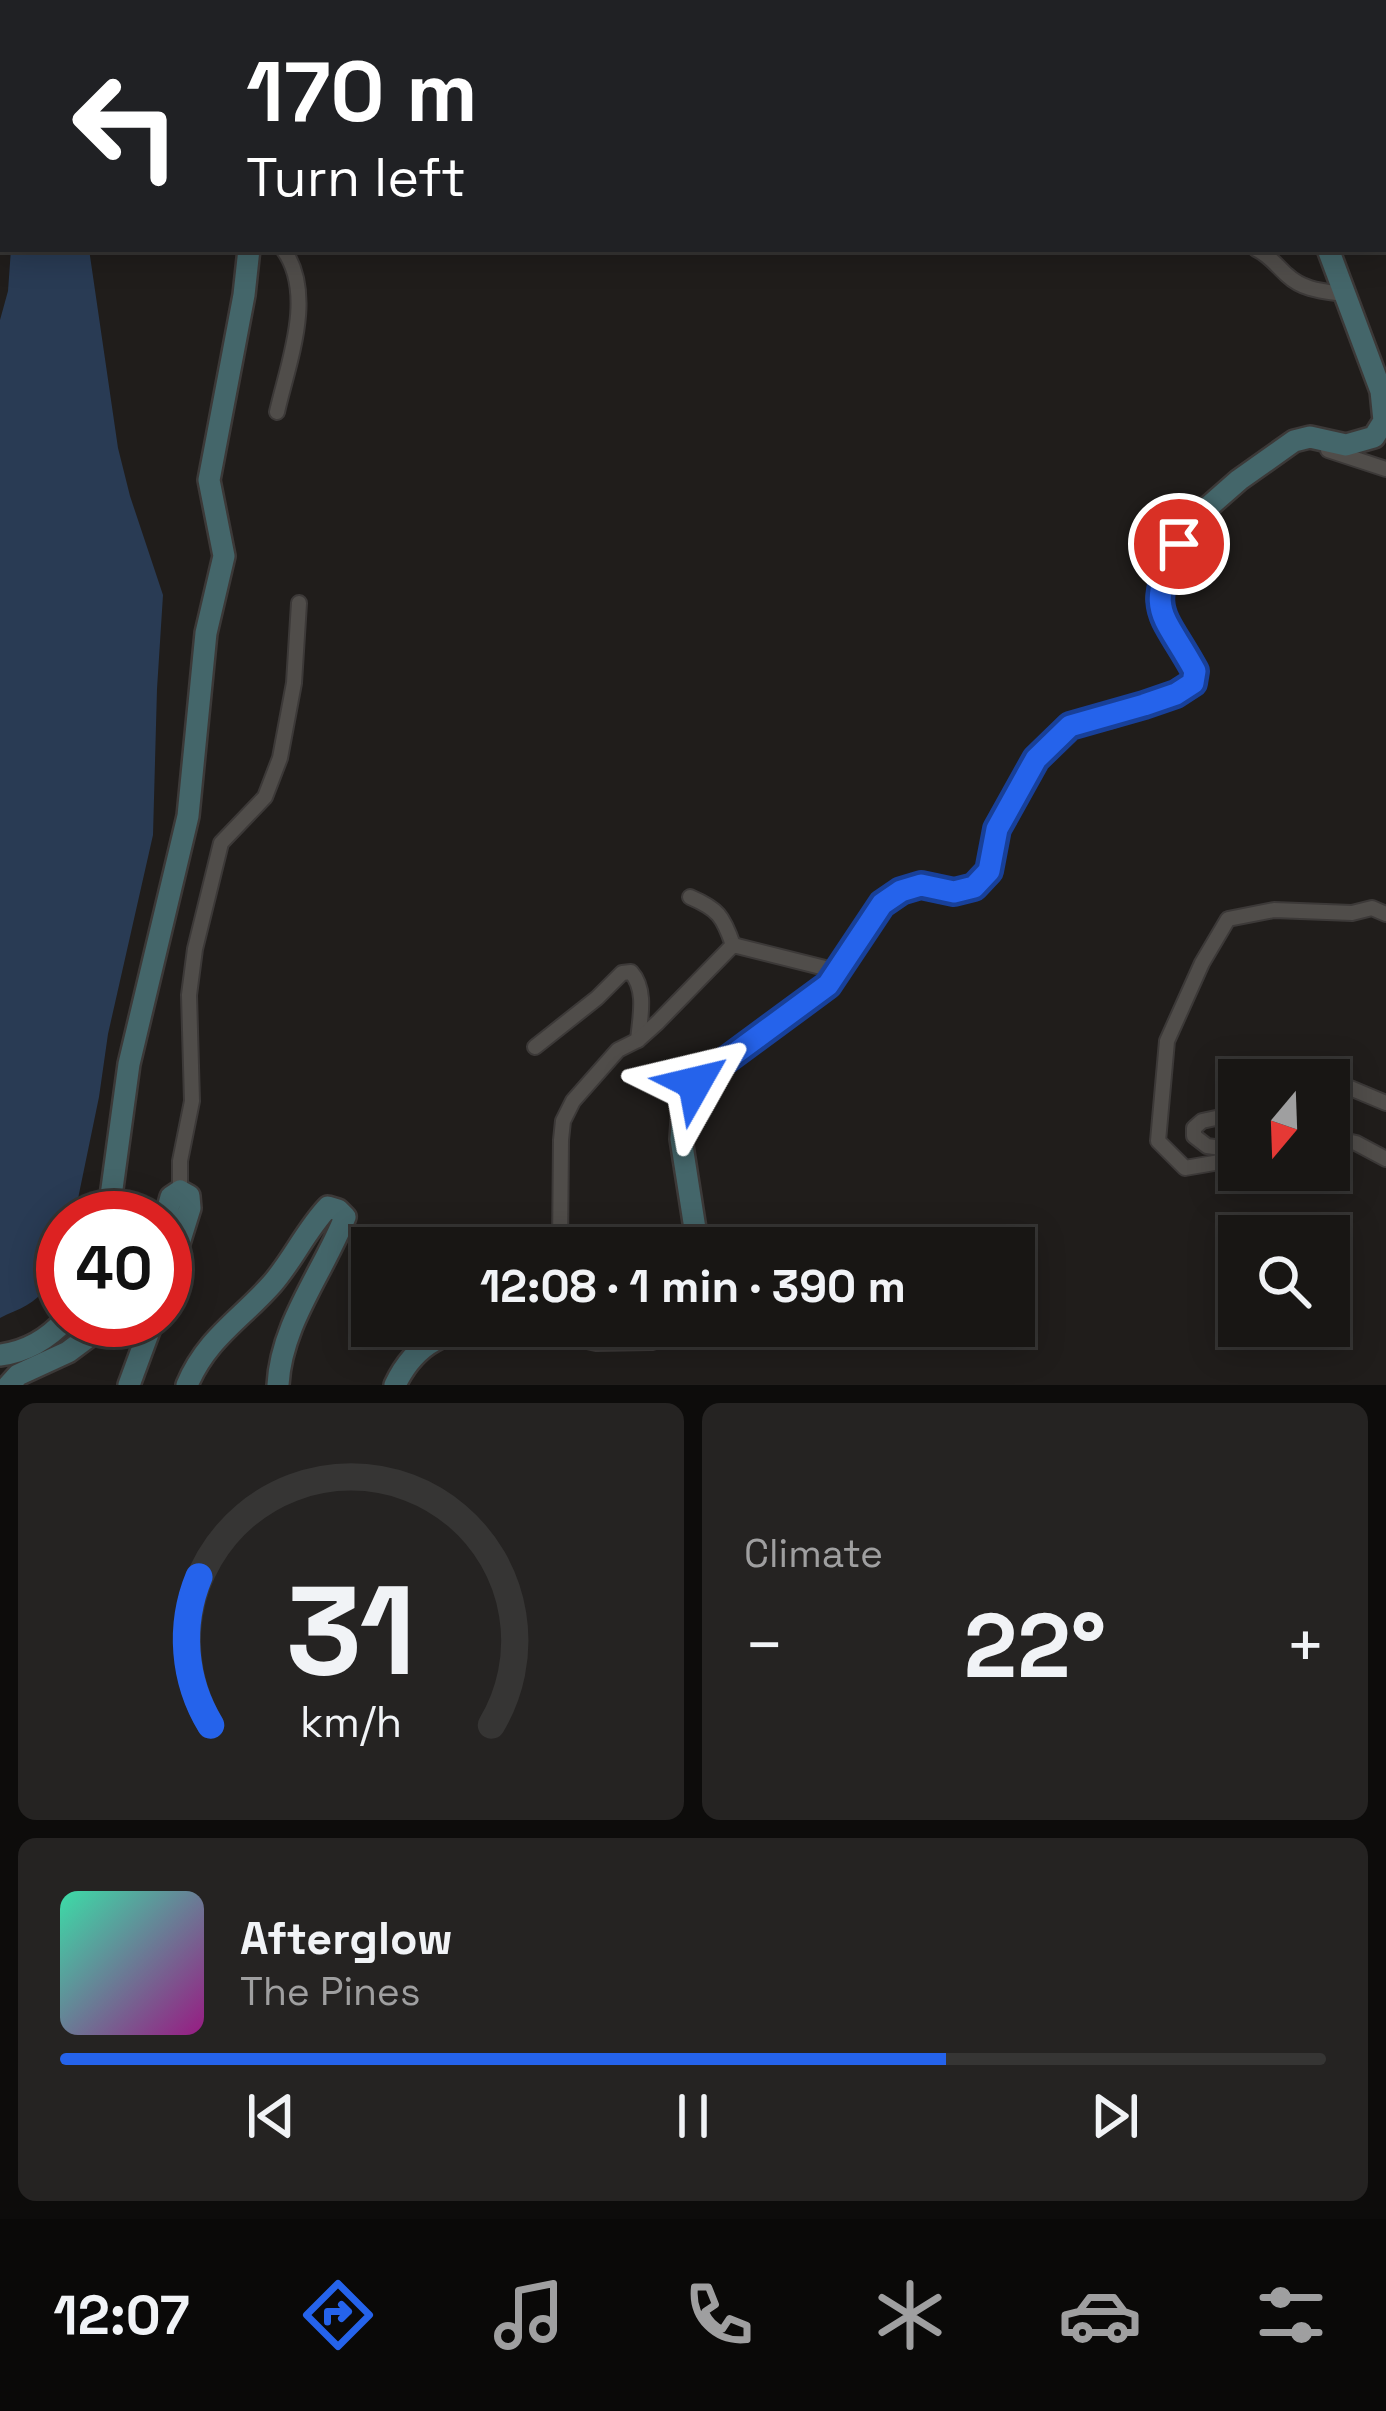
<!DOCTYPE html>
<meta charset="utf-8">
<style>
:root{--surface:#181614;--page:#252322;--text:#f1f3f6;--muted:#9f9fa0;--line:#363534;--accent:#2563eb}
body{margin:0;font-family:"Space Grotesk",sans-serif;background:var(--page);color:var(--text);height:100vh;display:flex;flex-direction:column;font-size:45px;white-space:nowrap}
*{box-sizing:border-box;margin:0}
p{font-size:39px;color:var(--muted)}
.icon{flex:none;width:66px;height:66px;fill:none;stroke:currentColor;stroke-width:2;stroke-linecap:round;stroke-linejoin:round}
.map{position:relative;height:1385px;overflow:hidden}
.panel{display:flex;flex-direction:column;gap:18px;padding:18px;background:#0d0c0b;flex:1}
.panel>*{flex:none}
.guide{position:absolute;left:0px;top:0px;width:1386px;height:252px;box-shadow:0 6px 30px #0003,0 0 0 3px var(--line);background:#202124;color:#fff;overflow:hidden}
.needle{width:78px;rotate:199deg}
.fabs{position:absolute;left:1218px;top:1059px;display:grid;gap:24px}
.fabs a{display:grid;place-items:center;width:132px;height:132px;border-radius:0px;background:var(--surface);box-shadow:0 6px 30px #0003,0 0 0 3px var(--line);font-size:60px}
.speed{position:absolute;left:36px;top:1191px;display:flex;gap:24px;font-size:60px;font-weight:700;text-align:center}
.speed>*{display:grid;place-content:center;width:156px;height:156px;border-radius:50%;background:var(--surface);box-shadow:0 6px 30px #0003,0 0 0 3px var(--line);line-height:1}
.speed .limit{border:18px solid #d22;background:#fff;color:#111}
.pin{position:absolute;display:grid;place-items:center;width:102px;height:102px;color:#fff;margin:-51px;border:6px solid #fff;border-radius:50%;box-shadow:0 3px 12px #0007}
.me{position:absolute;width:132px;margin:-66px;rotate:53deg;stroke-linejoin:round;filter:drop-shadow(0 0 9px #0008)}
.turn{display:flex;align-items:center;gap:42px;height:252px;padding:0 48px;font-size:54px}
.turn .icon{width:156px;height:156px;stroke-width:2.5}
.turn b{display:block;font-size:84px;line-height:102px}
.big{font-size:90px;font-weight:600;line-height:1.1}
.panel .tile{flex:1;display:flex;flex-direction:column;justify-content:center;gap:18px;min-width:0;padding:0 42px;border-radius:18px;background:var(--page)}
.panel .dial{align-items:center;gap:0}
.dial svg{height:312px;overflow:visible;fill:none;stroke:var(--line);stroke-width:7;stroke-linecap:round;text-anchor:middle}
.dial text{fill:var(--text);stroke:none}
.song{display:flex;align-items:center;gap:36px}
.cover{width:144px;height:144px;border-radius:18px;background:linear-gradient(135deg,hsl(160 70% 55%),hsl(310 70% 35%))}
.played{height:12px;border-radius:6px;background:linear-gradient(90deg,var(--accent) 70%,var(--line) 70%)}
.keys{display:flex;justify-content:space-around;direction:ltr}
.heat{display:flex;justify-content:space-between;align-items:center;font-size:66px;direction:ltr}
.panel .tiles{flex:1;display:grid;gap:18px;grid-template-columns:1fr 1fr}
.tile:last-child{grid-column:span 2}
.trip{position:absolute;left:351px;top:1227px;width:684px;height:120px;border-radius:0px;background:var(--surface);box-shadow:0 6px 30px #0003,0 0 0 3px var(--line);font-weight:600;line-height:120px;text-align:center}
.menu{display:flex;height:192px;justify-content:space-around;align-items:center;background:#0a0908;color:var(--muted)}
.menu .icon{width:84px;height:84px}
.menu .current{color:var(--accent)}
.menu b{font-size:54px;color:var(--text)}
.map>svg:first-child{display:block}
.water{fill:#293b54}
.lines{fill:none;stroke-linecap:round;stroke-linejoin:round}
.street-casing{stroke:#3c3938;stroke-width:18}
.secondary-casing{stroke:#3c3938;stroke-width:26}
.street{stroke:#504d4a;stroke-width:14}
.secondary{stroke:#44666a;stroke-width:21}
.route-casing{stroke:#184099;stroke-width:30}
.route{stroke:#2563eb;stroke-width:21}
</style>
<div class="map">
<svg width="1386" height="1385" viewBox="0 0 1386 1385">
<rect width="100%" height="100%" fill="#201d1b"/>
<g class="water">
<polygon points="0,0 14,0 14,3 3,3 3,184 0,174"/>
<path d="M 11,249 L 89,249 L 118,448 L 130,496 L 163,595 L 157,689 L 153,835 L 108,1034 L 99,1097 L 74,1218 L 63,1218 C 63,1252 60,1285 27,1305 C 19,1310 9,1313 0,1318 L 0,320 L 8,291 Z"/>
</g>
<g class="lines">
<g class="street-casing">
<g id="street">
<polyline points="148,0 154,3"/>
<polyline points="1383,3 1386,6"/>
<path d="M 1256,249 C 1269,255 1276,265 1287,275 C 1303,290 1322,291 1343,294"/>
<path d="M 277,412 C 288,363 316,294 283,249"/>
<polyline points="1328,450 1386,469"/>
<path d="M 690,897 C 718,909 723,916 733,945"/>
<path d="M 535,1047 L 597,998 L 622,973 L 631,972 C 647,990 640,1018 638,1040"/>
<polyline points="1329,1085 1343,1085 1386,1103"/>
<polyline points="1329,1137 1356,1143 1386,1159"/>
<polyline points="1239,1148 1220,1162 1185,1168 1158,1141 1167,1041 1202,963 1228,919 1274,910 1352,913 1372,908 1386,914"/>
<polyline points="1236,1150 1207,1146 1194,1136 1194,1128 1202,1121 1239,1113"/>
<polyline points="180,1191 180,1161 192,1101 189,995 195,949 221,843 265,797 280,758 294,683 299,603"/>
<polyline points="560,1248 561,1140 563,1121 573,1101 618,1050 638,1040 657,1023 733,945 837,971"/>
</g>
</g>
<g class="secondary-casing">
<g id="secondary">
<polyline points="301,0 302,3"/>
<polyline points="1152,3 1153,0"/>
<polyline points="108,1218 129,1064 188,816 206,633 224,556 209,480 244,295 249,249"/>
<polyline points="165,1219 171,1197 180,1191 189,1196 190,1208 165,1288"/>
<polyline points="698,1248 681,1139 683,1111 695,1083 828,985 882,905 901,891 921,885 954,892 974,887 989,871 997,829 1036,759 1070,726 1112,716 1176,694 1193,683 1195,671 1163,619 1158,598 1168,566 1190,523 1239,480 1294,441 1310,437 1346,445 1374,437 1384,421 1381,391 1328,249"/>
<polyline points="538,1326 597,1339 651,1338 689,1326"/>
<path d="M 0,1355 C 25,1352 48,1339 65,1320"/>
<polyline points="9,1385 18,1375 68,1352 111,1320"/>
<polyline points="129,1385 153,1320"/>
<path d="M 187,1385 C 207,1338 240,1320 272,1284 C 293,1260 306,1230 328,1207 L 338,1210 L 345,1217 C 323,1273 281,1324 278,1385"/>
<path d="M 395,1385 C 416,1341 446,1330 493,1326"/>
</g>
</g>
<use href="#street" class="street"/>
<use href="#secondary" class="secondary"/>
</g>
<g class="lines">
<g class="route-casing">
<path id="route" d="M 695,1083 L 828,985 L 882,904 L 901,891 L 921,885 L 954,892 L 974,887 L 989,871 L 997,829 L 1036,759 L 1070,726 L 1144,705 L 1176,694 L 1193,683 L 1195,671 C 1163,612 1144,612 1179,544"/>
</g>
<use href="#route" class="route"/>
</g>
</svg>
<div class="fabs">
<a><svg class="needle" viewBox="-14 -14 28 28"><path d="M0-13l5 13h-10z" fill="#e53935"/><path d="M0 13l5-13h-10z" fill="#9f9fa0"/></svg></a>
<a><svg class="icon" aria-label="search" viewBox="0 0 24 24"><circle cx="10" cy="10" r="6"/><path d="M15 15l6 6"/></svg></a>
</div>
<div class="speed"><div class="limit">40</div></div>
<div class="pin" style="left:1179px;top:544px;background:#d93025"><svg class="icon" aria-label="arrive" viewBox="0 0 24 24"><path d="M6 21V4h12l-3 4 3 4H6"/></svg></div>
<svg class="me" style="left:695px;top:1083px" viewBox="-20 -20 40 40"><path d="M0-17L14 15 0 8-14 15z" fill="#2563eb" stroke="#fff" stroke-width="4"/></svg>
<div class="trip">12:08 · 1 min · 390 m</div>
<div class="guide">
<div class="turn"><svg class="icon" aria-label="left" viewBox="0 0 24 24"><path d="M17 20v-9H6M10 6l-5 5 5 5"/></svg><div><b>170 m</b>Turn left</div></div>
</div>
</div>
<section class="panel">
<div class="tiles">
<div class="tile dial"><svg viewBox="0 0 100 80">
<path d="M14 69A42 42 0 1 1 86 69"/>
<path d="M14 69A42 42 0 0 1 11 31" stroke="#2563eb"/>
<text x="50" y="56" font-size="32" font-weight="700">31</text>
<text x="50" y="72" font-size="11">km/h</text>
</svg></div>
<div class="tile"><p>Climate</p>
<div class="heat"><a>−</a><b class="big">22°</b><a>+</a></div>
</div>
<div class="tile">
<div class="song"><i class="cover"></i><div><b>Afterglow</b><p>The Pines</p></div></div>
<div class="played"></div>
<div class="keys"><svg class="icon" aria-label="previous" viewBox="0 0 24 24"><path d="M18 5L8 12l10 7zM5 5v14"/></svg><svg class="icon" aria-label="pause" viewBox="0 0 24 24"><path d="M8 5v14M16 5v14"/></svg><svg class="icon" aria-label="next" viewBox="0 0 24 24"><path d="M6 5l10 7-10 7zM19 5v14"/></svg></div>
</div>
</div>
</section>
<nav class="menu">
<b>12:07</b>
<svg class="icon current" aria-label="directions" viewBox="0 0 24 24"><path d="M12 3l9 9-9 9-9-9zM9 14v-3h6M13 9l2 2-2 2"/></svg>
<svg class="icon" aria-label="music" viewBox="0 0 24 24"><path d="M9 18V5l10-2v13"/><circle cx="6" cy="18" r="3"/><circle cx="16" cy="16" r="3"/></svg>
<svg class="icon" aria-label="phone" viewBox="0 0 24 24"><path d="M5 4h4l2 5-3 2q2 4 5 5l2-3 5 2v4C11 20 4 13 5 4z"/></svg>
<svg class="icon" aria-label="climate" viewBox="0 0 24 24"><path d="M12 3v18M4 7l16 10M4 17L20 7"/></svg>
<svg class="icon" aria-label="car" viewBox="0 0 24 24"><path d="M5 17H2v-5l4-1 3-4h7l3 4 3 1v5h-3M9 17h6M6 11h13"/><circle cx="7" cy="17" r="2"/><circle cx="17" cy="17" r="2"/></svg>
<svg class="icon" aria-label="filters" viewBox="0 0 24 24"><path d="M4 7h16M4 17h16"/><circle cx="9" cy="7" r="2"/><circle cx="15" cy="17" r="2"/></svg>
</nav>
